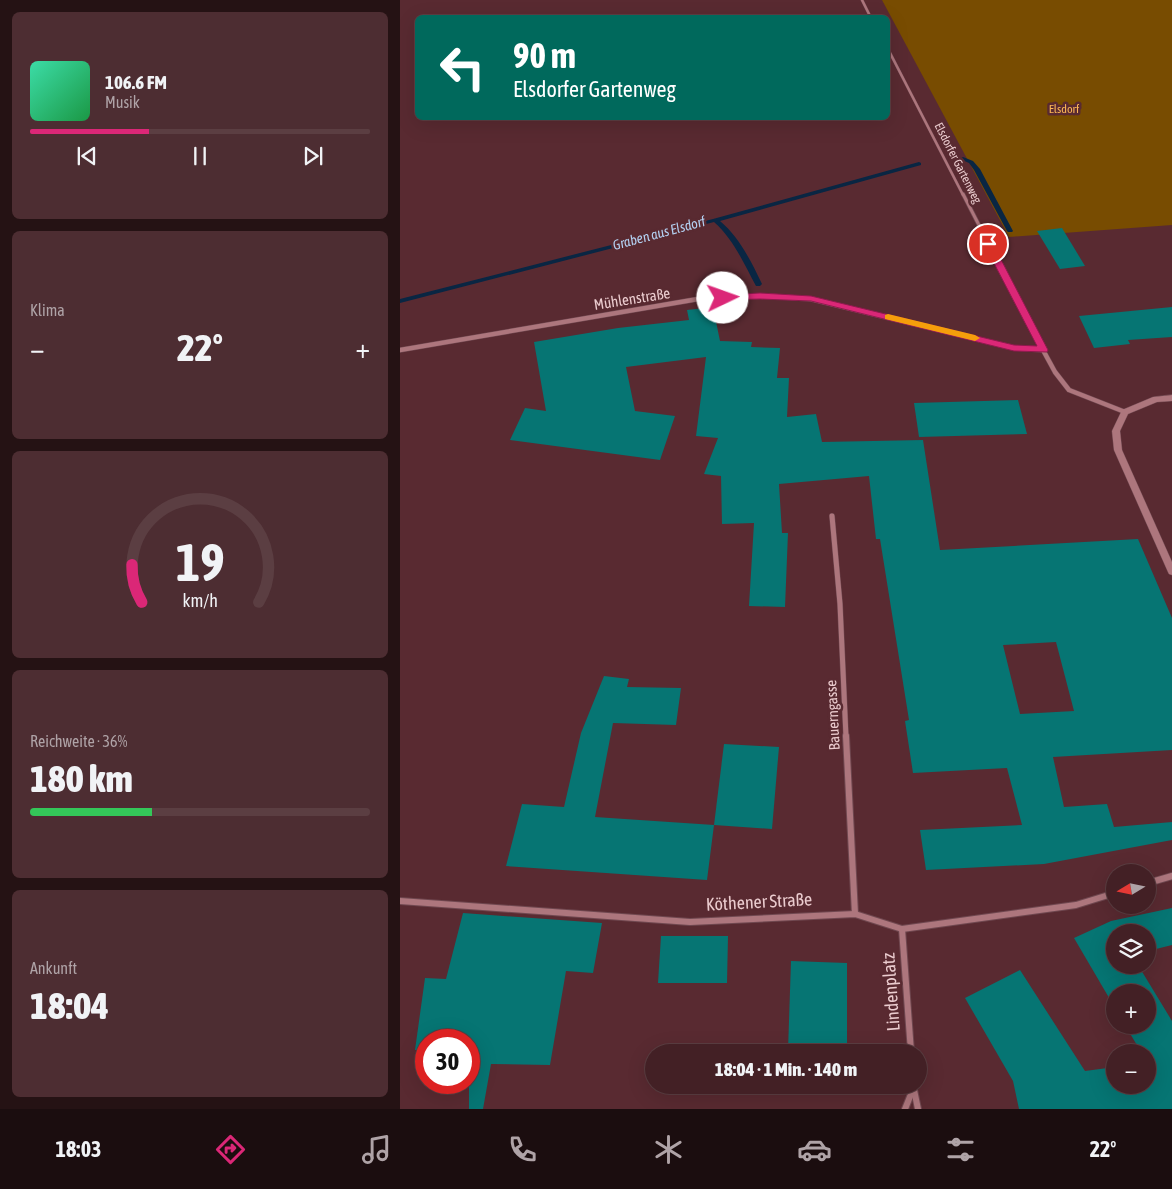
<!DOCTYPE html>
<html lang="de">
<meta charset="utf-8">
<style>
:root{--surface:#432025;--page:#4d2d32;--text:#f1f3f6;--muted:#afa3a7;--line:#5b3e42;--accent:#db2777}
body{margin:0;font-family:"Asap Condensed",sans-serif;background:var(--page);color:var(--text);height:100vh;display:flex;flex-direction:column;font-size:19px;white-space:nowrap}
*{box-sizing:border-box;margin:0}
p{font-size:16px;color:var(--muted)}
.icon{flex:none;width:28px;height:28px;fill:none;stroke:currentColor;stroke-width:2;stroke-linecap:round;stroke-linejoin:round}
.map{position:relative;flex:1;overflow:hidden}
.panel{display:flex;flex-direction:column;gap:12px;padding:12px;background:#251214;width:400px}
.panel>*{flex:none}
.hud{position:absolute;left:15px;top:15px;width:475px;height:105px;border-radius:8px;box-shadow:0 5px 20px #0002,0 0 0 1px var(--line);background:#00695c;color:#fff;overflow:hidden}
.needle{width:32px;rotate:260deg}
.controls{position:absolute;left:706px;top:864px;display:grid;gap:10px}
.controls a{display:grid;place-items:center;width:50px;height:50px;border-radius:50%;background:var(--surface);box-shadow:0 5px 20px #0002,0 0 0 1px var(--line);font-size:25px}
.speed{position:absolute;left:15px;top:1029px;display:flex;gap:10px;font-size:25px;font-weight:700;text-align:center}
.speed>*{display:grid;place-content:center;width:65px;height:65px;border-radius:50%;background:var(--surface);box-shadow:0 5px 20px #0002,0 0 0 1px var(--line);line-height:1}
.speed .limit{border:8px solid #d22;background:#fff;color:#111}
.pin{position:absolute;display:grid;place-items:center;width:42px;height:42px;color:#fff;margin:-21px;border:2px solid #fff;border-radius:50%;box-shadow:0 1px 5px #0007}
.me{position:absolute;width:55px;margin:-28px;rotate:87deg;stroke-linejoin:round;filter:drop-shadow(0 0 4px #0008)}
.turn{display:flex;align-items:center;gap:18px;height:105px;padding:0 15px;font-size:22px}
.turn .icon{width:65px;height:65px;stroke-width:2.5}
.turn b{display:block;font-size:35px;line-height:42px}
.big{font-size:38px;font-weight:800;line-height:1.1}
.panel .card{flex:1;display:flex;flex-direction:column;justify-content:center;gap:8px;min-width:0;padding:0 18px;border-radius:8px;background:var(--page)}
.panel .dial{align-items:center;gap:0}
.dial svg{height:130px;overflow:visible;fill:none;stroke:var(--line);stroke-width:7;stroke-linecap:round;text-anchor:middle}
.dial text{fill:var(--text);stroke:none}
.song{display:flex;align-items:center;gap:15px}
.cover{width:60px;height:60px;border-radius:8px;background:linear-gradient(135deg,hsl(160 70% 55%),hsl(140 70% 35%))}
.played{height:5px;border-radius:2px;background:linear-gradient(90deg,var(--accent) 35%,var(--line) 35%)}
.keys{display:flex;justify-content:space-around;direction:ltr}
.heat{display:flex;justify-content:space-between;align-items:center;font-size:28px;direction:ltr}
.charge{height:8px;border-radius:4px;background:linear-gradient(90deg,#34c759 36%,var(--line) 0)}
.trip{position:absolute;left:245px;top:1044px;width:282px;height:50px;border-radius:25px;background:var(--surface);box-shadow:0 5px 20px #0002,0 0 0 1px var(--line);font-weight:800;line-height:50px;text-align:center}
.dock{display:flex;height:80px;justify-content:space-around;align-items:center;background:#1b0d0f;color:var(--muted)}
.dock .icon{width:35px;height:35px}
.dock .selected{color:var(--accent)}
.dock b{font-size:22px;color:var(--text)}
main{display:flex;flex:1;min-height:0}
.map>svg:first-child{display:block}
.green{fill:#784c01}
.lines{fill:none;stroke-linecap:round;stroke-linejoin:round}
.stream{fill:#092643;fill-rule:evenodd}
.building{fill:#067573;fill-rule:evenodd}
.service-far1-casing{stroke:#704850;stroke-width:3}
.service-casing{stroke:#704850;stroke-width:4.5}
.minor-far2-casing{stroke:#704850;stroke-width:5.5}
.minor-far1-casing{stroke:#704850;stroke-width:6}
.minor-casing{stroke:#704850;stroke-width:8}
.tertiary-casing{stroke:#704850;stroke-width:1}
.service-far1{stroke:#ad767d;stroke-width:2.5}
.service{stroke:#ad767d;stroke-width:3}
.minor-far2{stroke:#ad767d;stroke-width:4.5}
.minor-far1{stroke:#ad767d;stroke-width:5}
.minor{stroke:#ad767d;stroke-width:6}
.tertiary{fill:#ad767d;fill-rule:evenodd}
.route{fill:#db2777;stroke:#8e194d}
.slow{fill:#f59e0b}
.labels{text-anchor:middle;stroke-width:5;stroke-linejoin:round;paint-order:stroke}
.far-park-label{font-size:12px;fill:#fcb656;stroke:#592a31}
.far-street-label{font-size:12px;fill:#ebcccf;stroke:#592a31}
.far-water-label{font-size:14px;font-style:italic;fill:#b4d1f2;stroke:#592a31}
.street-label{font-size:15px;fill:#ebcccf;stroke:#592a31}
.near-street-label{font-size:18px;fill:#ebcccf;stroke:#592a31}
</style>
<main>
<section class="panel">
<div class="card">
<div class="song"><i class="cover"></i><div><b>106.6 FM</b><p>Musik</p></div></div>
<div class="played"></div>
<div class="keys"><svg class="icon" aria-label="previous" viewBox="0 0 24 24"><path d="M18 5L8 12l10 7zM5 5v14"/></svg><svg class="icon" aria-label="pause" viewBox="0 0 24 24"><path d="M8 5v14M16 5v14"/></svg><svg class="icon" aria-label="next" viewBox="0 0 24 24"><path d="M6 5l10 7-10 7zM19 5v14"/></svg></div>
</div>
<div class="card"><p>Klima</p>
<div class="heat"><a>−</a><b class="big">22°</b><a>+</a></div>
</div>
<div class="card dial"><svg viewBox="0 0 100 80">
<path d="M14 69A42 42 0 1 1 86 69"/>
<path d="M14 69A42 42 0 0 1 8 46" stroke="#db2777"/>
<text x="50" y="56" font-size="32" font-weight="700">19</text>
<text x="50" y="72" font-size="11">km/h</text>
</svg></div>
<div class="card"><p>Reichweite · 36%</p><b class="big">180 km</b><div class="charge"></div></div>
<div class="card"><p>Ankunft</p><b class="big">18:04</b></div>
</section>
<div class="map">
<svg width="772" height="1109" viewBox="0 0 772 1109">
<rect width="100%" height="100%" fill="#592a31"/>
<polygon class="green" points="482,0 772,0 772,225 609,237"/>
<g class="lines">
<g class="stream">
<polygon points="563,157 573,161 580,169 613,231 612,232 608,232 607,231 574,170 569,163 560,159"/>
<path d="M 519,162 L 521,163 L 521,165 L 320,221 C 339,237 351,261 362,284 L 360,286 L 356,286 C 343,262 334,240 314,222 L 0,303 L 0,299 L 313,219 Z"/>
</g>
</g>
<g class="building">
<polygon points="662,228 685,266 660,269 637,231"/>
<path d="M 313,307 L 320,341 L 352,342 L 351,347 L 380,348 L 377,378 L 389,378 L 387,417 L 416,414 L 422,442 L 523,440 L 540,550 L 738,539 L 772,618 L 772,750 L 653,757 L 664,807 L 707,804 L 714,827 L 772,822 L 772,840 L 644,864 L 526,870 L 520,830 L 622,825 L 607,768 L 513,773 L 505,721 L 509,720 L 480,539 L 476,539 L 469,476 L 379,484 L 382,533 L 388,533 L 385,607 L 349,606 L 354,523 L 322,524 L 321,476 L 304,474 L 318,438 L 296,436 L 306,357 L 226,367 L 235,411 L 275,416 L 260,460 L 110,440 L 125,408 L 146,411 L 134,342 L 218,328 L 289,320 L 287,310 ZM 656,642 L 674,711 L 620,714 L 603,645 Z"/>
<polygon points="772,307 772,337 728,340 730,344 694,348 679,316"/>
<polygon points="618,400 627,434 519,437 514,403"/>
<polygon points="204,676 229,679 227,687 281,688 276,725 213,723 195,817 314,825 307,880 106,866 122,804 164,807 181,733"/>
<polygon points="324,744 379,747 372,829 314,825"/>
<polygon points="772,908 772,945 748,951 748,932 715,932 715,965 738,965 772,1021 772,1109 619,1109 613,1081 565,998 620,970 685,1071 715,1067 715,1085 748,1085 748,1052 741,1052 725,1025 748,1025 748,992 715,992 715,1008 674,938 711,921"/>
<polygon points="63,913 202,923 193,973 166,971 150,1065 91,1064 83,1109 69,1109 69,1040 26,1040 26,1051 15,1050 25,978 46,979"/>
<polygon points="261,936 328,936 327,983 258,983"/>
<polygon points="391,961 447,963 447,1052 388,1051"/>
</g>
<g class="lines">
<g class="service-far1-casing">
<g id="service-far1">
<polyline points="462,0 471,18"/>
<polyline points="488,49 563,195"/>
</g>
</g>
<g class="service-casing">
<polyline id="service" points="563,194 643,350"/>
</g>
<g class="minor-far2-casing">
<polyline id="minor-far2" points="0,350 304,298 360,296 411,299 614,348 643,350 655,372 669,390 725,412"/>
</g>
<g class="minor-far1-casing">
<polyline id="minor-far1" points="432,516 440,604 446,737"/>
</g>
<g class="minor-casing">
<g id="minor">
<polyline points="446,736 455,914"/>
<polyline points="748,883 772,876"/>
<polyline points="0,901 290,922 455,914 502,929 676,905 715,893"/>
<polyline points="502,929 511,1052"/>
<polyline points="513,1085 518,1109"/>
<polyline points="505,1109 513,1089"/>
</g>
</g>
<g class="tertiary-casing">
<polygon id="tertiary" points="772,395 772,401 757,402 728,414 720,431 722,450 772,562 772,575 769,574 768,572 714,450 712,431 722,410 753,397"/>
</g>
<use href="#service-far1" class="service-far1"/>
<use href="#service" class="service"/>
<use href="#minor-far2" class="minor-far2"/>
<use href="#minor-far1" class="minor-far1"/>
<use href="#minor" class="minor"/>
<use href="#tertiary" class="tertiary"/>
</g>
<polygon class="route" points="588,241 593,244 648,350 647,352 614,351 411,301 360,299 323,300 318,298 323,295 360,293 411,296 614,345 637,346 584,244"/>
<polygon class="slow" points="488,314 575,335 580,338 575,341 485,319 485,315"/>
<g class="labels">
<g class="far-park-label">
<text x="664" y="113">Elsdorf</text>
</g>
<g class="far-street-label">
<text transform="translate(558 163) rotate(63)" y="4">Elsdorfer Gartenweg</text>
</g>
<g class="far-water-label">
<text transform="translate(259 233) rotate(-15)" y="5">Graben aus Elsdorf</text>
</g>
<g class="street-label">
<text transform="translate(232 299) rotate(-9)" y="5">Mühlenstraße</text>
<text transform="translate(433 715) rotate(-93)" y="5">Bauerngasse</text>
</g>
<g class="near-street-label">
<text transform="translate(359 902) rotate(-3)" y="6">Köthener Straße</text>
<text transform="translate(491 992) rotate(-94)" y="6">Lindenplatz</text>
</g>
</g>
</svg>
<div class="controls">
<a><svg class="needle" viewBox="-14 -14 28 28"><path d="M0-13l5 13h-10z" fill="#e53935"/><path d="M0 13l5-13h-10z" fill="#afa3a7"/></svg></a>
<a><svg class="icon" aria-label="layers" viewBox="0 0 24 24"><path d="M12 4l9 5-9 5-9-5zM3 14l9 5 9-5"/></svg></a>
<a>+</a>
<a>−</a>
</div>
<div class="speed"><div class="limit">30</div></div>
<div class="pin" style="left:588px;top:244px;background:#d93025"><svg class="icon" aria-label="arrive" viewBox="0 0 24 24"><path d="M6 21V4h12l-3 4 3 4H6"/></svg></div>
<svg class="me" style="left:323px;top:298px" viewBox="-20 -20 40 40"><circle r="19" fill="#fff"/><path d="M0-13L10 11 0 6-10 11z" fill="#db2777"/></svg>
<div class="trip">18:04 · 1 Min. · 140 m</div>
<div class="hud">
<div class="turn"><svg class="icon" aria-label="left" viewBox="0 0 24 24"><path d="M17 20v-9H6M10 6l-5 5 5 5"/></svg><div><b>90 m</b>Elsdorfer Gartenweg</div></div>
</div>
</div>
</main>
<nav class="dock">
<b>18:03</b>
<svg class="icon selected" aria-label="directions" viewBox="0 0 24 24"><path d="M12 3l9 9-9 9-9-9zM9 14v-3h6M13 9l2 2-2 2"/></svg>
<svg class="icon" aria-label="music" viewBox="0 0 24 24"><path d="M9 18V5l10-2v13"/><circle cx="6" cy="18" r="3"/><circle cx="16" cy="16" r="3"/></svg>
<svg class="icon" aria-label="phone" viewBox="0 0 24 24"><path d="M5 4h4l2 5-3 2q2 4 5 5l2-3 5 2v4C11 20 4 13 5 4z"/></svg>
<svg class="icon" aria-label="climate" viewBox="0 0 24 24"><path d="M12 3v18M4 7l16 10M4 17L20 7"/></svg>
<svg class="icon" aria-label="car" viewBox="0 0 24 24"><path d="M5 17H2v-5l4-1 3-4h7l3 4 3 1v5h-3M9 17h6M6 11h13"/><circle cx="7" cy="17" r="2"/><circle cx="17" cy="17" r="2"/></svg>
<svg class="icon" aria-label="filters" viewBox="0 0 24 24"><path d="M4 7h16M4 17h16"/><circle cx="9" cy="7" r="2"/><circle cx="15" cy="17" r="2"/></svg>
<b>22°</b>
</nav>
